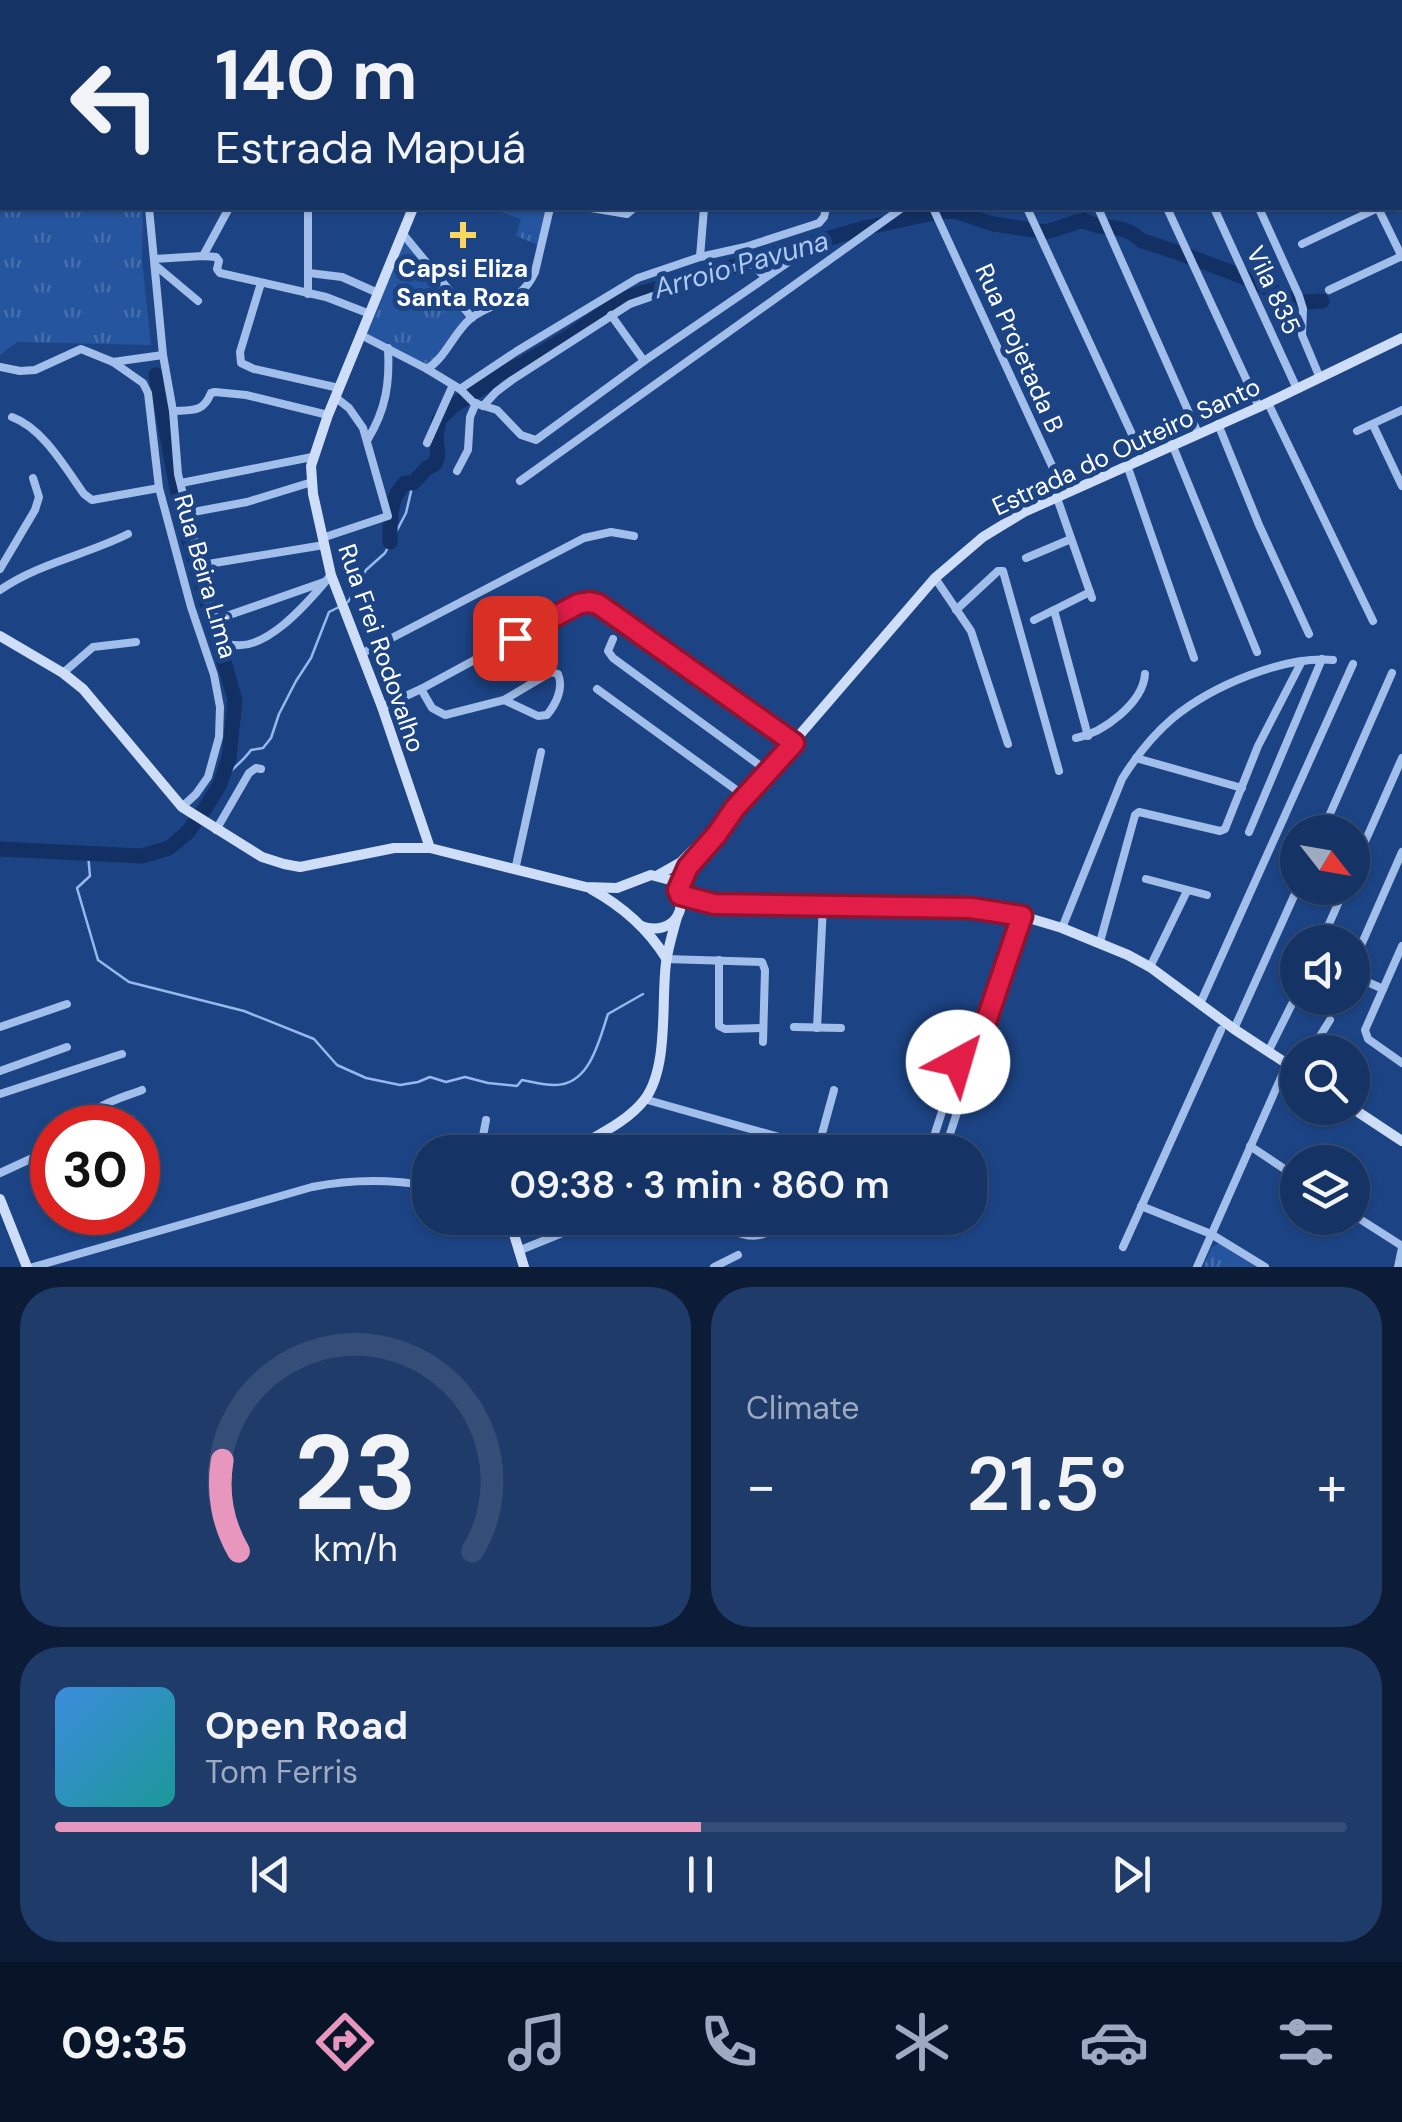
<!DOCTYPE html>
<meta charset="utf-8">
<style>
:root{--surface:#153364;--page:#1e3b6a;--text:#f1f3f6;--muted:#9daabf;--line:#344e78;--accent:#e797bd}
body{margin:0;font-family:"DM Sans",sans-serif;background:var(--page);color:var(--text);height:100vh;display:flex;flex-direction:column;font-size:38px;white-space:nowrap}
*{box-sizing:border-box;margin:0}
p{font-size:32px;color:var(--muted)}
.icon{flex:none;width:55px;height:55px;fill:none;stroke:currentColor;stroke-width:2;stroke-linecap:round;stroke-linejoin:round}
.map{position:relative;height:1267px;overflow:hidden}
.sheet{display:flex;flex-direction:column;gap:20px;padding:20px;background:#0c1c37;flex:1}
.sheet>*{flex:none}
.top-card{position:absolute;left:0px;top:0px;width:1402px;height:210px;box-shadow:0 2px 8px #0004,0 0 0 2px var(--line);background:#153364;color:var(--text);overflow:hidden}
.needle{width:65px;rotate:121deg}
.controls{position:absolute;left:1280px;top:815px;display:grid;gap:20px}
.controls a{display:grid;place-items:center;width:90px;height:90px;border-radius:50%;background:var(--surface);box-shadow:0 2px 8px #0004,0 0 0 2px var(--line);font-size:50px}
.speed{position:absolute;left:30px;top:1105px;display:flex;gap:20px;font-size:50px;font-weight:700;text-align:center}
.speed>*{display:grid;place-content:center;width:130px;height:130px;border-radius:50%;background:var(--surface);box-shadow:0 2px 8px #0004,0 0 0 2px var(--line);line-height:1}
.speed .limit{border:15px solid #d22;background:#fff;color:#111}
.pin{position:absolute;display:grid;place-items:center;width:85px;height:85px;color:#fff;margin:-42px;border-radius:20px;box-shadow:0 5px 15px #0006}
.me{position:absolute;width:110px;margin:-55px;rotate:39deg;stroke-linejoin:round;filter:drop-shadow(0 0 8px #0008)}
.turn{display:flex;align-items:center;gap:35px;height:210px;padding:0 50px;font-size:45px}
.turn .icon{width:130px;height:130px;stroke-width:2.5}
.turn b{display:block;font-size:70px;line-height:85px}
.big{font-size:75px;font-weight:600;line-height:1.1}
.sheet .card{flex:1;display:flex;flex-direction:column;justify-content:center;gap:15px;min-width:0;padding:0 35px;border-radius:40px;background:var(--page)}
.sheet .dial{align-items:center;gap:0}
.dial svg{height:260px;overflow:visible;fill:none;stroke:var(--line);stroke-width:7;stroke-linecap:round;text-anchor:middle}
.dial text{fill:var(--text);stroke:none}
.song{display:flex;align-items:center;gap:30px}
.cover{width:120px;height:120px;border-radius:15px;background:linear-gradient(135deg,hsl(210 70% 55%),hsl(180 70% 35%))}
.played{height:10px;border-radius:5px;background:linear-gradient(90deg,var(--accent) 50%,var(--line) 50%)}
.keys{display:flex;justify-content:space-around;direction:ltr}
.heat{display:flex;justify-content:space-between;align-items:center;font-size:55px;direction:ltr}
.sheet .tiles{flex:1;display:grid;gap:20px;grid-template-columns:1fr 1fr}
.card:last-child{grid-column:span 2}
.trip{position:absolute;left:412px;top:1135px;width:575px;height:100px;border-radius:40px;background:var(--surface);box-shadow:0 2px 8px #0004,0 0 0 2px var(--line);font-weight:600;line-height:100px;text-align:center}
.tabs{display:flex;height:160px;justify-content:space-around;align-items:center;background:#081428;color:var(--muted)}
.tabs .icon{width:70px;height:70px}
.tabs .on{color:var(--accent)}
.tabs b{font-size:45px;color:var(--text)}
.map>svg:first-child{display:block}
.park{fill:url(#park-tufts)}
.lines{fill:none;stroke-linecap:round;stroke-linejoin:round}
.stream{stroke:#95b9ed;stroke-width:2.5}
.river{stroke:#123063;stroke-width:15}
.street{stroke:#a2bfeb;stroke-width:8}
.secondary{stroke:#cedef8;stroke-width:10}
.route-casing{stroke:#92132f;stroke-width:25}
.route{stroke:#e11d48;stroke-width:18}
.poi-dot{fill:#fcd760;stroke:#1c4485;stroke-width:4}
.labels{text-anchor:middle;stroke-width:10;stroke-linejoin:round;paint-order:stroke}
.poi-label{font-size:25px;font-weight:bold;fill:#fff;stroke:#1c4485}
.street-label{font-size:25px;fill:#fff;stroke:#1c4485}
.water-label{font-size:28px;font-style:italic;fill:#aec9f2;stroke:#1c4485}
</style>
<div class="map">
<svg width="1402" height="1267" viewBox="0 0 1402 1267">
<defs>
<pattern id="park-tufts" width="24" height="20" patternUnits="userSpaceOnUse" patternTransform="scale(2.5)"><rect width="24" height="20" fill="#25559e"/><path d="M3 7l-1-3M5 7V3M7 7l1-3M15 17l-1-3M17 17v-4M19 17l1-3" fill="none" stroke="#466ead"/></pattern>
</defs>
<rect width="100%" height="100%" fill="#1c4485"/>
<g class="park">
<polygon points="0,0 20,0 21,2 2,2 2,208 143,208 142,260 151,345 17,342 0,355"/>
<polygon points="505,208 554,208 543,247 516,236 521,219 503,213"/>
<polygon points="404,240 472,318 432,371 365,334"/>
<polygon points="1219,1243 1257,1267 1203,1267 1212,1247"/>
</g>
<g class="lines">
<g class="stream">
<polyline points="348,602 366,570 385,553 394,536 406,513 413,483"/>
<path d="M 220,784 C 229,770 242,763 251,750 L 263,748 L 271,738 L 279,714 L 296,681 L 311,658 L 329,612 L 341,606"/>
<path d="M 88,854 L 90,876 L 77,888 L 98,960 L 129,982 L 244,1011 L 314,1039 L 337,1065 L 366,1078 L 400,1085 L 418,1082 L 430,1077 L 446,1082 L 465,1077 L 488,1083 L 517,1086 L 522,1080 C 533,1082 544,1085 554,1085 C 590,1086 599,1040 608,1014 L 643,994"/>
</g>
<g class="river">
<path d="M 390,542 C 390,520 389,499 405,483 L 413,483 L 427,468 L 435,464 L 438,455 L 436,437 L 439,420 L 454,405 L 488,384 L 498,374 L 521,365 L 570,336 L 622,299 L 864,228 L 939,212 L 954,211 L 993,224 L 1046,232 L 1083,220 C 1106,233 1119,220 1142,241 C 1178,252 1213,265 1248,279 C 1278,291 1287,305 1322,301"/>
<polyline points="0,849 142,856 169,848 188,832 208,804 220,784 229,758 235,700 182,516 156,375"/>
</g>
<g class="street">
<polyline points="34,0 34,2"/>
<polyline points="114,0 115,2"/>
<polyline points="266,0 266,2"/>
<polyline points="627,0 635,2"/>
<polyline points="939,0 940,2"/>
<polyline points="1045,0 1046,2"/>
<polyline points="1251,0 1253,2"/>
<polyline points="1309,0 1310,2"/>
<polyline points="459,2 471,0"/>
<polyline points="674,2 675,0"/>
<polyline points="765,2 765,0"/>
<polyline points="803,2 803,0"/>
<polyline points="970,2 980,0"/>
<polyline points="1095,2 1099,0"/>
<polyline points="1400,76 1402,75"/>
<polyline points="1400,136 1402,135"/>
<path d="M 149,208 L 163,355 L 173,411 L 178,474 L 210,604 L 225,642 C 261,660 311,599 331,575"/>
<polyline points="591,208 627,214 634,208"/>
<polyline points="933,208 1065,494"/>
<polyline points="1027,208 1143,458"/>
<polyline points="1098,208 1198,433"/>
<polyline points="1167,208 1259,407"/>
<polyline points="1214,208 1297,389"/>
<polyline points="1259,208 1299,296 1303,309 1302,335 1320,378"/>
<polyline points="1378,208 1402,257"/>
<polyline points="403,234 472,318"/>
<polyline points="1302,244 1378,208"/>
<polyline points="203,256 229,208"/>
<polyline points="700,257 704,208"/>
<polyline points="154,259 203,256 216,257 219,261 217,269 220,273 326,297 370,314"/>
<polyline points="155,265 198,301"/>
<polyline points="309,273 342,277 378,293"/>
<polyline points="261,283 240,352 241,363 254,369 339,388"/>
<polyline points="1329,290 1402,256"/>
<polyline points="308,294 308,208"/>
<polyline points="611,315 644,361"/>
<polyline points="361,335 427,369 460,389 474,403 497,410 521,435 536,440 644,361 793,259"/>
<polyline points="113,362 143,383 148,393 159,488 191,607 214,675 220,707 219,737 208,777 196,794 182,807"/>
<polyline points="0,367 20,371 35,370 81,349 113,362 163,355"/>
<path d="M 427,369 C 446,357 453,334 470,319 C 494,299 519,307 535,272 L 550,208"/>
<polyline points="460,389 517,351 638,278 700,257 745,247 819,223 824,217 826,208"/>
<polyline points="1268,403 1373,621"/>
<polyline points="483,406 496,392 512,380 630,304 745,264 753,265 765,277"/>
<path d="M 173,411 C 192,410 203,413 211,393 L 215,392 L 246,395 L 328,415"/>
<path d="M 12,417 C 43,428 66,469 84,494 L 92,500 L 159,488"/>
<polyline points="1218,424 1259,525 1309,634"/>
<polyline points="1373,425 1402,486"/>
<polyline points="1357,431 1402,410"/>
<path d="M 368,439 C 386,409 390,383 388,348"/>
<polyline points="427,443 453,385"/>
<polyline points="1172,444 1257,652"/>
<polyline points="1127,465 1194,658"/>
<polyline points="457,471 468,450 470,417 476,403"/>
<polyline points="520,481 902,208"/>
<polyline points="181,483 312,457"/>
<polyline points="1057,498 1092,598"/>
<polyline points="188,513 247,502 312,482"/>
<polyline points="322,538 388,516 363,428 349,408 335,397"/>
<polyline points="1026,558 1071,539"/>
<polyline points="202,565 324,545"/>
<polyline points="0,569 35,510 39,497 33,478"/>
<polyline points="935,578 971,631 1008,744"/>
<path d="M 0,590 C 39,563 86,555 128,534"/>
<polyline points="956,610 998,571 1003,571 1059,771"/>
<polyline points="1054,610 1088,736"/>
<polyline points="215,620 324,582"/>
<polyline points="1034,620 1090,592"/>
<polyline points="613,639 608,651 613,658 769,772"/>
<polyline points="361,654 584,538 611,532 634,536"/>
<polyline points="63,673 93,647 136,642"/>
<path d="M 421,689 L 432,708 L 445,715 L 504,700 L 551,672 L 558,674 C 564,688 556,704 547,715 L 538,716 L 504,700"/>
<polyline points="597,689 746,797"/>
<polyline points="382,707 421,689 578,604 589,602 598,604 611,611 794,743"/>
<path d="M 1076,738 C 1103,733 1143,703 1145,674"/>
<polyline points="1136,758 1242,788"/>
<polyline points="216,830 249,773 256,768 261,769"/>
<polyline points="1249,832 1322,659"/>
<polyline points="1322,832 1392,673"/>
<polyline points="515,870 541,752"/>
<polyline points="1352,871 1402,758"/>
<polyline points="1146,879 1207,895"/>
<path d="M 1062,928 L 1122,779 C 1135,758 1153,735 1173,718 C 1212,686 1282,656 1333,660"/>
<polyline points="1100,942 1135,815 1139,812 1220,831 1225,829 1258,746 1302,661"/>
<polyline points="1321,942 1345,888"/>
<polyline points="1402,946 1365,1030 1368,1039 1402,1063"/>
<polyline points="666,959 762,962 765,970 763,1042"/>
<polyline points="719,960 719,1026 725,1029 762,1028"/>
<polyline points="1352,966 1402,852"/>
<polyline points="1150,967 1187,891"/>
<polyline points="1352,975 1383,989"/>
<polyline points="1200,1004 1353,664"/>
<polyline points="0,1027 67,1004"/>
<polyline points="794,1027 841,1028"/>
<polyline points="817,1028 823,905"/>
<polyline points="1234,1029 1298,887"/>
<polyline points="919,1049 962,1063"/>
<polyline points="1268,1052 1298,992"/>
<polyline points="1310,1052 1330,1020"/>
<polyline points="0,1071 67,1047"/>
<polyline points="0,1094 122,1054"/>
<polyline points="644,1099 818,1148"/>
<path d="M 81,1128 C 92,1104 119,1099 142,1090"/>
<polyline points="108,1128 132,1119"/>
<polyline points="1250,1146 1298,1178"/>
<polyline points="480,1152 486,1120"/>
<polyline points="817,1152 834,1090"/>
<polyline points="929,1152 958,1062"/>
<polyline points="944,1152 1022,916"/>
<polyline points="0,1173 52,1149"/>
<polyline points="1141,1206 1211,1234 1265,1267"/>
<polyline points="1352,1214 1402,1246"/>
<path d="M 708,1218 C 727,1227 748,1243 768,1232"/>
<polyline points="1123,1247 1221,1030"/>
<polyline points="518,1251 592,1221"/>
<path d="M 33,1267 L 312,1187 C 352,1179 390,1179 430,1186"/>
<polyline points="714,1267 738,1255"/>
<polyline points="1197,1267 1287,1064"/>
<polyline points="1398,1267 1402,1248"/>
</g>
<g class="secondary">
<polyline points="493,2 494,0"/>
<polyline points="413,208 328,415 311,466 313,494 331,575 382,707 430,848"/>
<path d="M 0,636 L 63,673 L 83,689 L 182,807 L 262,857 L 284,864 L 300,867 L 394,848 L 430,848 L 586,887 L 617,888 L 651,875 L 670,880 C 695,905 673,938 641,926"/>
<polyline points="658,875 681,862 746,797 935,578 983,537 1024,512 1259,407 1402,338"/>
<path d="M 591,889 C 622,906 648,929 666,958"/>
<polyline points="678,890 688,867 726,822"/>
<polyline points="680,895 714,904 971,907 1022,916 1062,928 1128,955 1150,967 1234,1029 1298,1071"/>
<polyline points="1352,1108 1402,1141"/>
<path d="M 569,1152 C 593,1137 627,1123 645,1099 C 669,1066 661,1002 666,963 C 668,947 673,932 677,917"/>
<polyline points="0,1199 27,1267"/>
<polyline points="513,1218 513,1231 524,1267"/>
</g>
</g>
<g class="lines">
<g class="route-casing">
<polyline id="route" points="515,638 578,604 589,602 598,604 794,743 735,808 717,834 688,867 678,890 680,895 714,904 971,908 1022,916 971,1066 958,1062"/>
</g>
<use href="#route" class="route"/>
</g>
<path class="poi-dot" d="M458 220h10v10h10v10h-10v10h-10v-10h-10v-10h10z"/>
<g class="labels">
<g class="poi-label">
<text x="463" y="277">Capsi Eliza<tspan x="463" dy="29">Santa Roza</tspan></text>
</g>
<g class="street-label">
<text transform="translate(1274 290) rotate(65)" y="9">Vila 835</text>
<text transform="translate(1020 348) rotate(66)" y="9">Rua Projetada B</text>
<text transform="translate(1126 446) rotate(-25)" y="9">Estrada do Outeiro Santo</text>
<text transform="translate(206 576) rotate(74)" y="9">Rua Beira Lima</text>
<text transform="translate(382 648) rotate(71)" y="9">Rua Frei Rodovalho</text>
</g>
<g class="water-label">
<text transform="translate(741 264) rotate(-16)" y="10">Arroio Pavuna</text>
</g>
</g>
</svg>
<div class="controls">
<a><svg class="needle" viewBox="-14 -14 28 28"><path d="M0-13l5 13h-10z" fill="#e53935"/><path d="M0 13l5-13h-10z" fill="#9daabf"/></svg></a>
<a><svg class="icon" aria-label="sound" viewBox="0 0 24 24"><path d="M4 9h4l5-4v14l-5-4H4zM17 9q2 3 0 6"/></svg></a>
<a><svg class="icon" aria-label="search" viewBox="0 0 24 24"><circle cx="10" cy="10" r="6"/><path d="M15 15l6 6"/></svg></a>
<a><svg class="icon" aria-label="layers" viewBox="0 0 24 24"><path d="M12 4l9 5-9 5-9-5zM3 14l9 5 9-5"/></svg></a>
</div>
<div class="speed"><div class="limit">30</div></div>
<div class="pin" style="left:515px;top:638px;background:#d93025"><svg class="icon" aria-label="arrive" viewBox="0 0 24 24"><path d="M6 21V4h12l-3 4 3 4H6"/></svg></div>
<svg class="me" style="left:958px;top:1062px" viewBox="-20 -20 40 40"><circle r="19" fill="#fff"/><path d="M0-13L10 11 0 6-10 11z" fill="#e11d48"/></svg>
<div class="trip">09:38 · 3 min · 860 m</div>
<div class="top-card">
<div class="turn"><svg class="icon" aria-label="left" viewBox="0 0 24 24"><path d="M17 20v-9H6M10 6l-5 5 5 5"/></svg><div><b>140 m</b>Estrada Mapuá</div></div>
</div>
</div>
<section class="sheet">
<div class="tiles">
<div class="card dial"><svg viewBox="0 0 100 80">
<path d="M14 69A42 42 0 1 1 86 69"/>
<path d="M14 69A42 42 0 0 1 9 41" stroke="#e797bd"/>
<text x="50" y="56" font-size="32" font-weight="700">23</text>
<text x="50" y="72" font-size="11">km/h</text>
</svg></div>
<div class="card"><p>Climate</p>
<div class="heat"><a>−</a><b class="big">21.5°</b><a>+</a></div>
</div>
<div class="card">
<div class="song"><i class="cover"></i><div><b>Open Road</b><p>Tom Ferris</p></div></div>
<div class="played"></div>
<div class="keys"><svg class="icon" aria-label="previous" viewBox="0 0 24 24"><path d="M18 5L8 12l10 7zM5 5v14"/></svg><svg class="icon" aria-label="pause" viewBox="0 0 24 24"><path d="M8 5v14M16 5v14"/></svg><svg class="icon" aria-label="next" viewBox="0 0 24 24"><path d="M6 5l10 7-10 7zM19 5v14"/></svg></div>
</div>
</div>
</section>
<nav class="tabs">
<b>09:35</b>
<svg class="icon on" aria-label="directions" viewBox="0 0 24 24"><path d="M12 3l9 9-9 9-9-9zM9 14v-3h6M13 9l2 2-2 2"/></svg>
<svg class="icon" aria-label="music" viewBox="0 0 24 24"><path d="M9 18V5l10-2v13"/><circle cx="6" cy="18" r="3"/><circle cx="16" cy="16" r="3"/></svg>
<svg class="icon" aria-label="phone" viewBox="0 0 24 24"><path d="M5 4h4l2 5-3 2q2 4 5 5l2-3 5 2v4C11 20 4 13 5 4z"/></svg>
<svg class="icon" aria-label="climate" viewBox="0 0 24 24"><path d="M12 3v18M4 7l16 10M4 17L20 7"/></svg>
<svg class="icon" aria-label="car" viewBox="0 0 24 24"><path d="M5 17H2v-5l4-1 3-4h7l3 4 3 1v5h-3M9 17h6M6 11h13"/><circle cx="7" cy="17" r="2"/><circle cx="17" cy="17" r="2"/></svg>
<svg class="icon" aria-label="filters" viewBox="0 0 24 24"><path d="M4 7h16M4 17h16"/><circle cx="9" cy="7" r="2"/><circle cx="15" cy="17" r="2"/></svg>
</nav>
